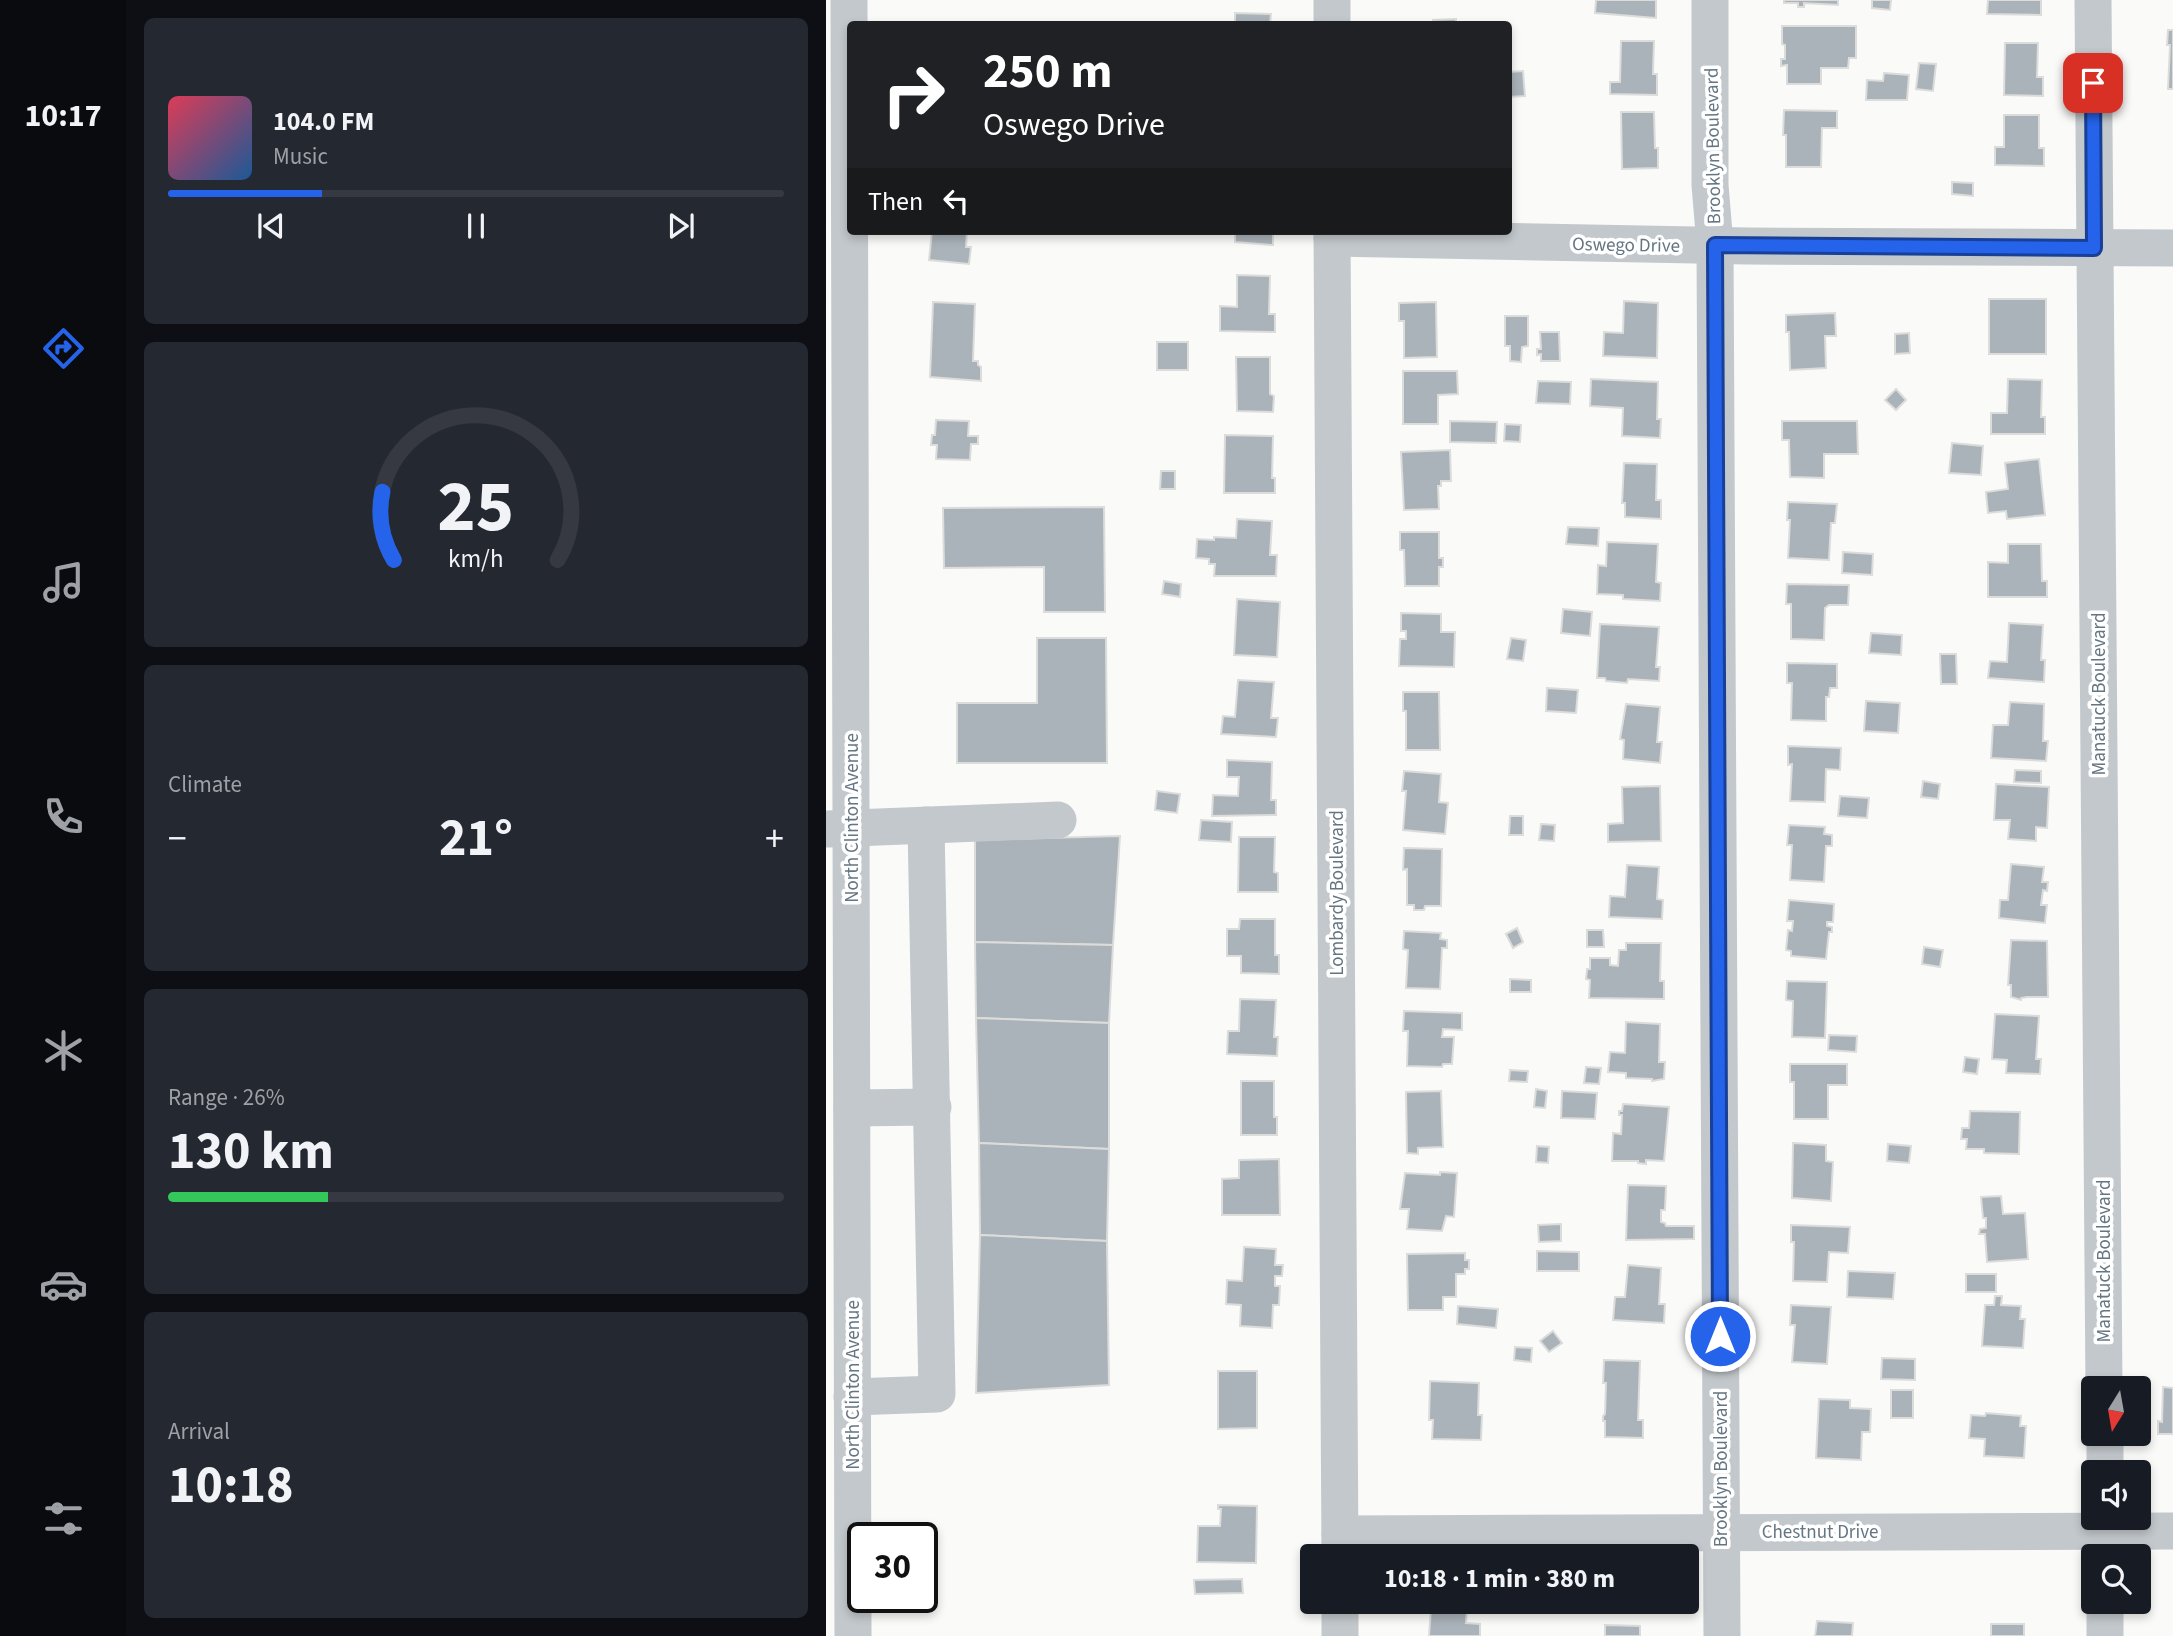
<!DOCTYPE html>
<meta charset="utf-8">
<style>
:root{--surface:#171b24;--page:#242831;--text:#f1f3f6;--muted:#9ea1a6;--line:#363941;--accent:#2563eb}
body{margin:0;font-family:"Source Sans 3",sans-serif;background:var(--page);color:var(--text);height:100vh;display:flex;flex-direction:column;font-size:26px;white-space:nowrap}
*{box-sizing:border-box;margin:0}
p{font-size:23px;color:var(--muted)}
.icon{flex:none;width:38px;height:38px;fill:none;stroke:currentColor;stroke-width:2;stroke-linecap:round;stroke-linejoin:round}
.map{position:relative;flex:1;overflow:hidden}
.details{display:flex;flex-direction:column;gap:18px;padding:18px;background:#0d0f14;width:700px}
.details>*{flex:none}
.guide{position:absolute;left:21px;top:21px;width:665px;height:214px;border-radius:7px;box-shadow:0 4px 10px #0003;background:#202124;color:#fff;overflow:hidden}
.needle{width:46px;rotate:191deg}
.tools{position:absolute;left:1255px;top:1376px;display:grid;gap:14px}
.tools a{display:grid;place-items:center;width:70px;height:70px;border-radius:7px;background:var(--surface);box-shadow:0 4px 10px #0003;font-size:35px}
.speed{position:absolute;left:21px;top:1522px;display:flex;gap:14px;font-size:35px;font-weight:700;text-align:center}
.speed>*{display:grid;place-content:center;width:91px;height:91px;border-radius:50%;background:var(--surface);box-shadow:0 4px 10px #0003;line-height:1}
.speed .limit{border:4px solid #111;border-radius:10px;background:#fff;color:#111}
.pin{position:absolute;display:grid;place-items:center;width:60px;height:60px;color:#fff;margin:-30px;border-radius:14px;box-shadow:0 4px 10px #0006}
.me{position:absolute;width:77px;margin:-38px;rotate:0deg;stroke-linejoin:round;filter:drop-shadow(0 0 5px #0008)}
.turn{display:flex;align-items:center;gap:24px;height:147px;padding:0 21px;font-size:32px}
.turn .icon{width:91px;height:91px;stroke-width:2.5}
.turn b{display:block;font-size:49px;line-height:60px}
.then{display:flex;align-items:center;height:66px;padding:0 21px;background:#0003;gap:14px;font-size:26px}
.big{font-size:52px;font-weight:700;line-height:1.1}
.details .tile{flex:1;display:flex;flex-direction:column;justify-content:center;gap:10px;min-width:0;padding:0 24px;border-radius:10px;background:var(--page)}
.details .dial{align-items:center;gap:0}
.dial svg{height:182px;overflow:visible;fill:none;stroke:var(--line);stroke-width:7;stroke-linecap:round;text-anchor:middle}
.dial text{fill:var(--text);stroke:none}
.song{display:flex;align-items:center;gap:21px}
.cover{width:84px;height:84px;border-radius:10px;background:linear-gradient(135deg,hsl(350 70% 55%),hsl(210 70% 35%))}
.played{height:7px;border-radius:4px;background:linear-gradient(90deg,var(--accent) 25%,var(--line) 25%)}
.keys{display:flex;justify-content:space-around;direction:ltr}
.heat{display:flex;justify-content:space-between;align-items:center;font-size:38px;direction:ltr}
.charge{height:10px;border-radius:5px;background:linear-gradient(90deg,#34c759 26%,var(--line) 0)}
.trip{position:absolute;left:474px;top:1544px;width:399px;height:70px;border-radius:7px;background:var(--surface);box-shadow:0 4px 10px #0003;font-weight:700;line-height:70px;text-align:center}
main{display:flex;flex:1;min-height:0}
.tabs{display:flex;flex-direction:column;width:126px;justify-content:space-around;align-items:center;background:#090b0e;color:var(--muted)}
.tabs .icon{width:49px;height:49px}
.tabs .active{color:var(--accent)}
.tabs b{font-size:32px;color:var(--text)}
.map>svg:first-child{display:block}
.building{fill:#aab3b9;stroke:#dcdcda;stroke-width:2}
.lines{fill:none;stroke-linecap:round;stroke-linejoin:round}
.minor{stroke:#c3c8cc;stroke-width:37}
.route-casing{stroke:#184099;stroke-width:18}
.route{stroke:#2563eb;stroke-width:12}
.labels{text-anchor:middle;stroke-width:7;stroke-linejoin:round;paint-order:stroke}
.street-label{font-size:19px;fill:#657683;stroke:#fff}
</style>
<main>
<nav class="tabs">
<b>10:17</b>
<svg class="icon active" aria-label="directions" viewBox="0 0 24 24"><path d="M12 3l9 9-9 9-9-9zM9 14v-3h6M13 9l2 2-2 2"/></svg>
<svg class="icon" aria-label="music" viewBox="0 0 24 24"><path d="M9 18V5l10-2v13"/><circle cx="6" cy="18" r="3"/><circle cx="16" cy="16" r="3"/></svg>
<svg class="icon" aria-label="phone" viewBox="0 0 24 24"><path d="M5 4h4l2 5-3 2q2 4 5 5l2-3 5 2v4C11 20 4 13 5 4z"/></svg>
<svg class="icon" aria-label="climate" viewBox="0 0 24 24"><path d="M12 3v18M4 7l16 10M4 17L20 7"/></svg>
<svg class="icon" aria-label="car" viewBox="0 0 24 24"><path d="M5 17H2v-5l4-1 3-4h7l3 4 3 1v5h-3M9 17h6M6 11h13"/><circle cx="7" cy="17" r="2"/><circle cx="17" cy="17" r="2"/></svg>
<svg class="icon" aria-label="filters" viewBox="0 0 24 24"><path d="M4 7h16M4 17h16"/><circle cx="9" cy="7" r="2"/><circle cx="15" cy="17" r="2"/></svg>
</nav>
<section class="details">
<div class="tile">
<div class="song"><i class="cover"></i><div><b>104.0 FM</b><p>Music</p></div></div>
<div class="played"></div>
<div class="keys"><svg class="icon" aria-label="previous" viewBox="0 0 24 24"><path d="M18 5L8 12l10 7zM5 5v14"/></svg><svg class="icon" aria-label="pause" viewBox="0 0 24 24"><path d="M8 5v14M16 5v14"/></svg><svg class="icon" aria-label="next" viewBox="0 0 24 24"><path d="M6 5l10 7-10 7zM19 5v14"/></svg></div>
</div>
<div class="tile dial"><svg viewBox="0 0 100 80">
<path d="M14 69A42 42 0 1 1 86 69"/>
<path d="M14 69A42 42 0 0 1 9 39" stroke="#2563eb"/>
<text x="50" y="56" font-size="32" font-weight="700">25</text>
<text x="50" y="72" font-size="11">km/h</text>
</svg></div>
<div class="tile"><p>Climate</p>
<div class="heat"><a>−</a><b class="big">21°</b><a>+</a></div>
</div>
<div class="tile"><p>Range · 26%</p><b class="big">130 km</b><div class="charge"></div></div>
<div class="tile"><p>Arrival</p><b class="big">10:18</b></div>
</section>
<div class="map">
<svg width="1347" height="1636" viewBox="0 0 1347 1636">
<rect width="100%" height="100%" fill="#fafaf8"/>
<g class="building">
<polygon points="770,0 830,0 830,18 769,13"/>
<polygon points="958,0 1012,0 1012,5 978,3 978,7 972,7 972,3 958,3"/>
<polygon points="1046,0 1065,0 1064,10 1046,8"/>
<polygon points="1162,0 1215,0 1215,15 1161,14"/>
<polygon points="409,13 445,14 444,24 409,24"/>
<polygon points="630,19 630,24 607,24 607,20"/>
<polygon points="956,26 1030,26 1030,58 1023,58 1022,68 995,68 995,84 961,84 961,65 955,66 955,59 959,59 959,45 956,44"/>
<polygon points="1342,30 1347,30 1347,89 1342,89 1344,45 1341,45"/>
<polygon points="795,41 828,41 827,74 831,74 831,95 784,94 784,82 794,82"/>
<polygon points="1179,43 1212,43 1211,77 1217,77 1217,96 1178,95"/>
<polygon points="1093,63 1110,64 1107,91 1090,89"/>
<polygon points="697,71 699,96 682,97 682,72"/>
<polygon points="1058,73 1083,75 1081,100 1040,100 1041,80 1057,81"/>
<polygon points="958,110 1011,111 1011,128 996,128 995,167 960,167 960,135 957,135"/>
<polygon points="795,112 828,112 829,148 832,148 832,168 796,169"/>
<polygon points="1178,115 1213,115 1213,148 1218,148 1218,166 1169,165 1169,147 1178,147"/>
<polygon points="1126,182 1147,183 1147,196 1126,194"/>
<polygon points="106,231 141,231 140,247 145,247 143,264 103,260"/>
<polygon points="409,231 447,231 447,245 409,242"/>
<polygon points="411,275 444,276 443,314 449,314 449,332 394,331 394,306 411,307"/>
<rect x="1163" y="299" width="57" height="55"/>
<polygon points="798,301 832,303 831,358 777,356 778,332 797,333"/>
<polygon points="107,302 149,304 147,361 152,361 152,365 155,367 155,381 104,377"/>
<polygon points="610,302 611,357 578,358 578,321 573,321 573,303"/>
<polygon points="1009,313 1010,336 999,336 1000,368 964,370 963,332 960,332 960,315"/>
<polygon points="679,316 702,316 702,346 696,347 695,362 684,361 684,346 679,346"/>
<polygon points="714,332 733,332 734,361 715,361 715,354 711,355 711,349 715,349"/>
<polygon points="1083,333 1084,353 1069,354 1069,334"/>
<rect x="331" y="342" width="31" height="28"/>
<polygon points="410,357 444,357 444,394 448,396 447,412 411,411"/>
<polygon points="577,371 631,371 632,394 612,395 612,424 577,424"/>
<polygon points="765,379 832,382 831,419 835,419 834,438 796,436 797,408 764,406"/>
<polygon points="1182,379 1216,380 1215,417 1219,417 1219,434 1165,434 1165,413 1181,413"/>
<polygon points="712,381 745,382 744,404 710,403"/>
<polygon points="1070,389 1080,400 1070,410 1059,400"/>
<polygon points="110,420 143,421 142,436 152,436 152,444 145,444 144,460 110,459 111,445 105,445 106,435 109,435"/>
<polygon points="624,421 671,422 670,443 624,442"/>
<polygon points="956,421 1031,421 1032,454 998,454 998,478 964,477 963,440 956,440"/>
<polygon points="679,424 695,425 694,442 678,441"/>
<polygon points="399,435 447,436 446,478 449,478 449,493 398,493"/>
<polygon points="1126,443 1157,446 1155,475 1123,473"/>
<polygon points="624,450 625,481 615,481 615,486 612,486 613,509 578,510 575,452"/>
<polygon points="1213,459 1219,515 1181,519 1180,511 1162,513 1160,492 1182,489 1179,463"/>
<polygon points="798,463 831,464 830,500 835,500 835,519 799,517 799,503 796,503"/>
<polygon points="335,471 349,471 349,489 334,489"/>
<polygon points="962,502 1011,504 1009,523 1005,523 1003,560 962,558 964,520 961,520"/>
<polygon points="278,507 279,612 218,612 218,567 118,568 117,508"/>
<polygon points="411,519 446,521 444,555 451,555 450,576 388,576 389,564 383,564 383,559 370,558 371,539 388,540 388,537 410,538"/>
<polygon points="742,527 773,528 772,546 740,544"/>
<polygon points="574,532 613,532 613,558 617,558 617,567 613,567 613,586 579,586 578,550 574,550"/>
<polygon points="781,542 832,544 830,582 835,583 834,601 797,599 797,595 771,594 772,565 780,566"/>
<polygon points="1182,544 1215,544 1216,581 1221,581 1221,597 1162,597 1162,562 1182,563"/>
<polygon points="1017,552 1047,554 1046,575 1016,573"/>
<polygon points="338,581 355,584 354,597 336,594"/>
<polygon points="961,584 1023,585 1022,605 1003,605 999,608 998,640 965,639 965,604 960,604"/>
<polygon points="411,599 454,602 451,657 408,655"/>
<polygon points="737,609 766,612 764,636 735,633"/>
<polygon points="575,613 615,614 615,632 629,632 628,667 573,666 574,639 580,639 580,631 575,631"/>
<polygon points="1183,623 1217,625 1215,660 1219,660 1218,682 1162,678 1164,661 1181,662"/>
<polygon points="774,624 833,627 830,667 834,667 833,681 802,679 801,683 780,681 779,678 771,678"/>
<polygon points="1045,633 1076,635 1075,655 1043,653"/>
<polygon points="211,638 280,638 281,763 131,763 131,703 211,703"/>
<polygon points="685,638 700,640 697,661 681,659"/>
<polygon points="1114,654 1130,654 1131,684 1115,684"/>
<polygon points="961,663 1011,664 1011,688 1004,688 1003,697 1000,697 1000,721 965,720 966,683 961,683"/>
<polygon points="412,680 448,682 445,718 452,718 450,737 395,734 397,716 409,717"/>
<polygon points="721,688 752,690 750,713 720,711"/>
<polygon points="577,692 613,692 614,750 580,750 580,711 577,711"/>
<polygon points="1040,701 1074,703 1072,733 1038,731"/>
<polygon points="1184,702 1218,704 1217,741 1222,741 1220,761 1165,758 1167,725 1182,725"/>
<polygon points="800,704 834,707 831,742 836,742 834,763 797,759 798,740 794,739"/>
<polygon points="962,746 1015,748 1014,770 1000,769 999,802 964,801 966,764 962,765"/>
<polygon points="401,760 446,762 445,800 450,800 450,815 386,816 387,795 412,796 413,777 401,777"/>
<polygon points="1189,770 1215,771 1215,783 1188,782"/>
<polygon points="578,771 615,774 613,802 622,803 619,834 577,830 580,791 576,791"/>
<polygon points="1097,781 1114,784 1112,799 1095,797"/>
<polygon points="1170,784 1223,787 1221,828 1210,827 1210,841 1182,839 1184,820 1168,820"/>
<polygon points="834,786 835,841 782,842 782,824 797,823 796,787"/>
<polygon points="331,791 354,794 351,813 329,810"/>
<polygon points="1014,796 1043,798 1041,818 1012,816"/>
<polygon points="684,816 697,816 697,835 683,835"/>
<polygon points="375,820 406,822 405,842 373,840"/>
<polygon points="715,824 729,825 728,841 713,840"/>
<polygon points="963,825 999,827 998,834 1006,835 1006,846 1000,846 998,882 964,880 966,845 961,845"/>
<polygon points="294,836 287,945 149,942 149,840"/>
<polygon points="413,837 449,837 448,872 452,873 452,892 412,892"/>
<polygon points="578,848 616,849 615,906 599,906 598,910 588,910 588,905 581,905 581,869 577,870"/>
<polygon points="1185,864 1218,867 1216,882 1222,882 1221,891 1217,890 1215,905 1221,905 1219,923 1173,918 1174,900 1182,900"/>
<polygon points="801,865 833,867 831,899 837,900 836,919 783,917 784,896 799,897"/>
<polygon points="963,900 1008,904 1007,922 1001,922 1001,926 1006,927 1006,932 1003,932 1000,959 965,956 965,951 960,950 962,930 966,931 967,921 961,921"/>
<polygon points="414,919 449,919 449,955 453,955 453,974 415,973 415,956 401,956 401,929 413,929"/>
<polygon points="691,928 697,942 687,948 680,934"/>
<polygon points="761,930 777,930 778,947 761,947"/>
<polygon points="578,931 615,933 614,939 621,940 621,948 616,948 614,989 580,988 582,950 577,949"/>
<polygon points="1185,940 1221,941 1222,997 1201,997 1195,998 1195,1000 1185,997 1185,985 1182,985"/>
<polygon points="149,942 287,945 283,1023 150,1018"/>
<polygon points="800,943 835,943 834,981 838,981 838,999 763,998 764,980 760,979 761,969 764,969 764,958 784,958 784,965 792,966 793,950 800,950"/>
<polygon points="1098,947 1117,950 1114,967 1096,964"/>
<polygon points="684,979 705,980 705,992 684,992"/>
<polygon points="961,981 1001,982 999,1038 966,1037 967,1001 960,1000"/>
<polygon points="414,999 450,1000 448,1037 452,1037 451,1056 401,1054 402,1031 413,1031"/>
<polygon points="578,1011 636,1013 636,1030 617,1029 616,1037 628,1037 626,1064 617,1064 616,1067 581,1066 582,1031 577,1031"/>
<polygon points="1169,1014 1213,1016 1210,1059 1215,1059 1214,1074 1180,1073 1181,1060 1166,1059"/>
<polygon points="150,1018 283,1023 283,1149 153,1143"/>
<polygon points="800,1022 834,1024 833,1062 839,1062 838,1079 826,1081 826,1079 800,1078 800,1073 782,1072 784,1052 799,1053"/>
<polygon points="1003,1035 1031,1036 1030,1052 1002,1050"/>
<polygon points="1139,1057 1153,1059 1151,1074 1137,1072"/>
<polygon points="964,1064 1021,1064 1021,1085 1002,1085 1002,1119 968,1119 968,1082 964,1082"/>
<polygon points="760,1067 775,1068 773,1084 758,1083"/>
<polygon points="684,1070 702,1071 701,1082 683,1081"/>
<polygon points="415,1081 448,1081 448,1117 451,1117 451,1135 415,1135"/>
<polygon points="710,1089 721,1091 719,1108 708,1107"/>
<polygon points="615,1091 617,1147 592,1148 592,1154 581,1153 580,1092"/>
<polygon points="736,1091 771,1093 769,1119 735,1118"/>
<polygon points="797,1104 843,1107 838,1161 820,1160 820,1164 812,1163 812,1161 786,1161 787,1133 795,1134 796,1115 793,1115 793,1111 796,1111"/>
<polygon points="1144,1111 1194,1112 1193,1154 1158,1153 1158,1149 1140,1149 1141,1139 1135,1139 1136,1128 1143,1128"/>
<polygon points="153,1143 283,1149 281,1241 154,1235"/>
<polygon points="967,1143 1000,1145 1000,1161 1007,1162 1005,1201 966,1198"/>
<polygon points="1062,1144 1085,1146 1083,1163 1061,1161"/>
<polygon points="711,1146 723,1147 722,1163 710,1162"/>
<polygon points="453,1159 454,1215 396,1215 396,1179 413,1178 413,1160"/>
<polygon points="614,1172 631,1173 628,1217 620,1216 616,1231 581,1229 583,1209 574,1209 579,1173 614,1175"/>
<polygon points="802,1185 840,1186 839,1210 835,1210 835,1222 839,1223 840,1226 868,1226 868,1239 800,1240"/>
<polygon points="1175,1196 1177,1214 1199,1213 1202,1259 1161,1262 1159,1234 1153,1234 1154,1229 1160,1228 1160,1218 1157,1218 1155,1197"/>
<polygon points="735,1224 735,1241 713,1242 712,1225"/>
<polygon points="965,1225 1024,1227 1022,1253 1003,1252 1001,1282 967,1281 968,1242 965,1242"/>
<polygon points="154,1235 281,1241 283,1385 150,1393"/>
<polygon points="418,1247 450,1249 449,1265 457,1265 456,1276 449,1276 449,1286 454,1286 453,1305 447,1305 446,1328 414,1326 415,1305 400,1304 401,1280 416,1281"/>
<polygon points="711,1251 753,1252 753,1271 711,1271"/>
<polygon points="639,1253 639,1260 643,1260 643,1269 639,1269 639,1274 630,1274 630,1297 617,1297 617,1310 582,1310 581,1254"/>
<polygon points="802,1265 835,1268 833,1304 839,1304 838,1323 787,1320 789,1297 799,1297"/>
<polygon points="1022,1271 1069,1273 1067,1299 1021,1297"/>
<rect x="1140" y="1274" width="30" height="18"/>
<polygon points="1169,1296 1176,1296 1175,1305 1195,1306 1194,1319 1199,1319 1197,1348 1156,1346 1159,1305 1168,1305"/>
<polygon points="965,1305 1005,1307 1001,1364 966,1362 969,1325 964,1325"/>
<polygon points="632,1306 672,1309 670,1328 631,1324"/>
<polygon points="727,1331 736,1343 723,1352 714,1341"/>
<polygon points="689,1347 706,1348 705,1362 688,1360"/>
<polygon points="1056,1358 1089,1359 1089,1380 1055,1379"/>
<polygon points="778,1360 814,1361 812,1420 817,1420 817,1438 779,1437 779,1421 777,1421 777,1416 779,1414 780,1383 777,1383"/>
<polygon points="392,1371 431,1371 431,1428 392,1429"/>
<polygon points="604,1381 653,1383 652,1415 656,1415 655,1440 606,1439 607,1420 603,1420"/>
<polygon points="1337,1387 1347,1388 1347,1434 1332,1434 1332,1421 1336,1422"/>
<rect x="1065" y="1390" width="22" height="28"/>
<polygon points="993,1399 1024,1400 1024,1408 1045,1409 1044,1432 1036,1432 1035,1460 990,1458"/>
<polygon points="1160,1413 1195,1416 1194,1426 1200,1426 1198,1458 1158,1456 1159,1439 1143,1438 1145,1415 1159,1416"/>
<polygon points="392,1505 431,1506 430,1563 371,1562 372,1526 394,1526 395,1509 392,1509"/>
<polygon points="416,1579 417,1593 369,1594 368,1580"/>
<polygon points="605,1607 641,1609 640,1623 654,1624 654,1636 603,1636"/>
<polygon points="991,1621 1027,1623 1026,1636 989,1636"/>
<rect x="1165" y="1624" width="33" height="12"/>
<polygon points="779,1625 814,1626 814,1636 779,1636"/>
</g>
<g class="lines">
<g class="minor">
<polyline points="23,0 27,1636"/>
<polyline points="884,0 884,185 889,245 896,1636"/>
<polyline points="1267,0 1278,1388"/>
<polyline points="506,24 506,0"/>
<polyline points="506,231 514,1556"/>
<polyline points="506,238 922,246 1347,248"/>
<polyline points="2,829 232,820"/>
<polyline points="26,1108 107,1107"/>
<polyline points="26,1397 111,1394 100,825"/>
<polyline points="1279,1433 1279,1472"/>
<polyline points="514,1534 1347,1531"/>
<polyline points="514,1601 514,1636"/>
<polyline points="1279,1636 1279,1601"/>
</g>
</g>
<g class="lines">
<g class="route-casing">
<polyline id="route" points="894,1336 889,245 1268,248 1267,83"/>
</g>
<use href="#route" class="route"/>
</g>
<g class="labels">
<g class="street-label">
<text transform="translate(886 146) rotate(-91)" y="7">Brooklyn Boulevard</text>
<text transform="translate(800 244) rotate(1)" y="7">Oswego Drive</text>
<text transform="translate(1272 694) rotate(-90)" y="7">Manatuck Boulevard</text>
<text transform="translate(25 818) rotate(-90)" y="7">North Clinton Avenue</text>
<text transform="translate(510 893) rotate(-90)" y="7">Lombardy Boulevard</text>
<text transform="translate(1277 1261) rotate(-90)" y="7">Manatuck Boulevard</text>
<text transform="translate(26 1385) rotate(-90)" y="7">North Clinton Avenue</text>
<text transform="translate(894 1469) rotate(-90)" y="7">Brooklyn Boulevard</text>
<text x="994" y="1538">Chestnut Drive</text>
</g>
</g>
</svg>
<div class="tools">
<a><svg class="needle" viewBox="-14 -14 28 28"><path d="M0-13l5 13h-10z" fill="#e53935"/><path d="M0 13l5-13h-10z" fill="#9ea1a6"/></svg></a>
<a><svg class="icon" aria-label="sound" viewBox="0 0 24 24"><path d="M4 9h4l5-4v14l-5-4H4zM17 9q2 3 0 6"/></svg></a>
<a><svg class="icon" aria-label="search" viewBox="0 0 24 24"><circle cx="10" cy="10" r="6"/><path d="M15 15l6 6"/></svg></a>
</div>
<div class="speed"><div class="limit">30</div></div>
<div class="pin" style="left:1267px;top:83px;background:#d93025"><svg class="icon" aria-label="arrive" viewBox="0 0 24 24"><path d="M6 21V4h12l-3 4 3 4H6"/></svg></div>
<svg class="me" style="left:894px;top:1336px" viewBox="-20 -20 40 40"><circle r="17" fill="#2563eb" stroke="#fff" stroke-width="3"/><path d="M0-11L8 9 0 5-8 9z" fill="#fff"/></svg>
<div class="trip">10:18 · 1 min · 380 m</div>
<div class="guide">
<div class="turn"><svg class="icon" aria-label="right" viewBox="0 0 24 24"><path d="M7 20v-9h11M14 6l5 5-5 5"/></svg><div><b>250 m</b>Oswego Drive</div></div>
<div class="then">Then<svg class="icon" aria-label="left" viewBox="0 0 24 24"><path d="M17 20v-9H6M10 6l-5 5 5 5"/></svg></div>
</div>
</div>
</main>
